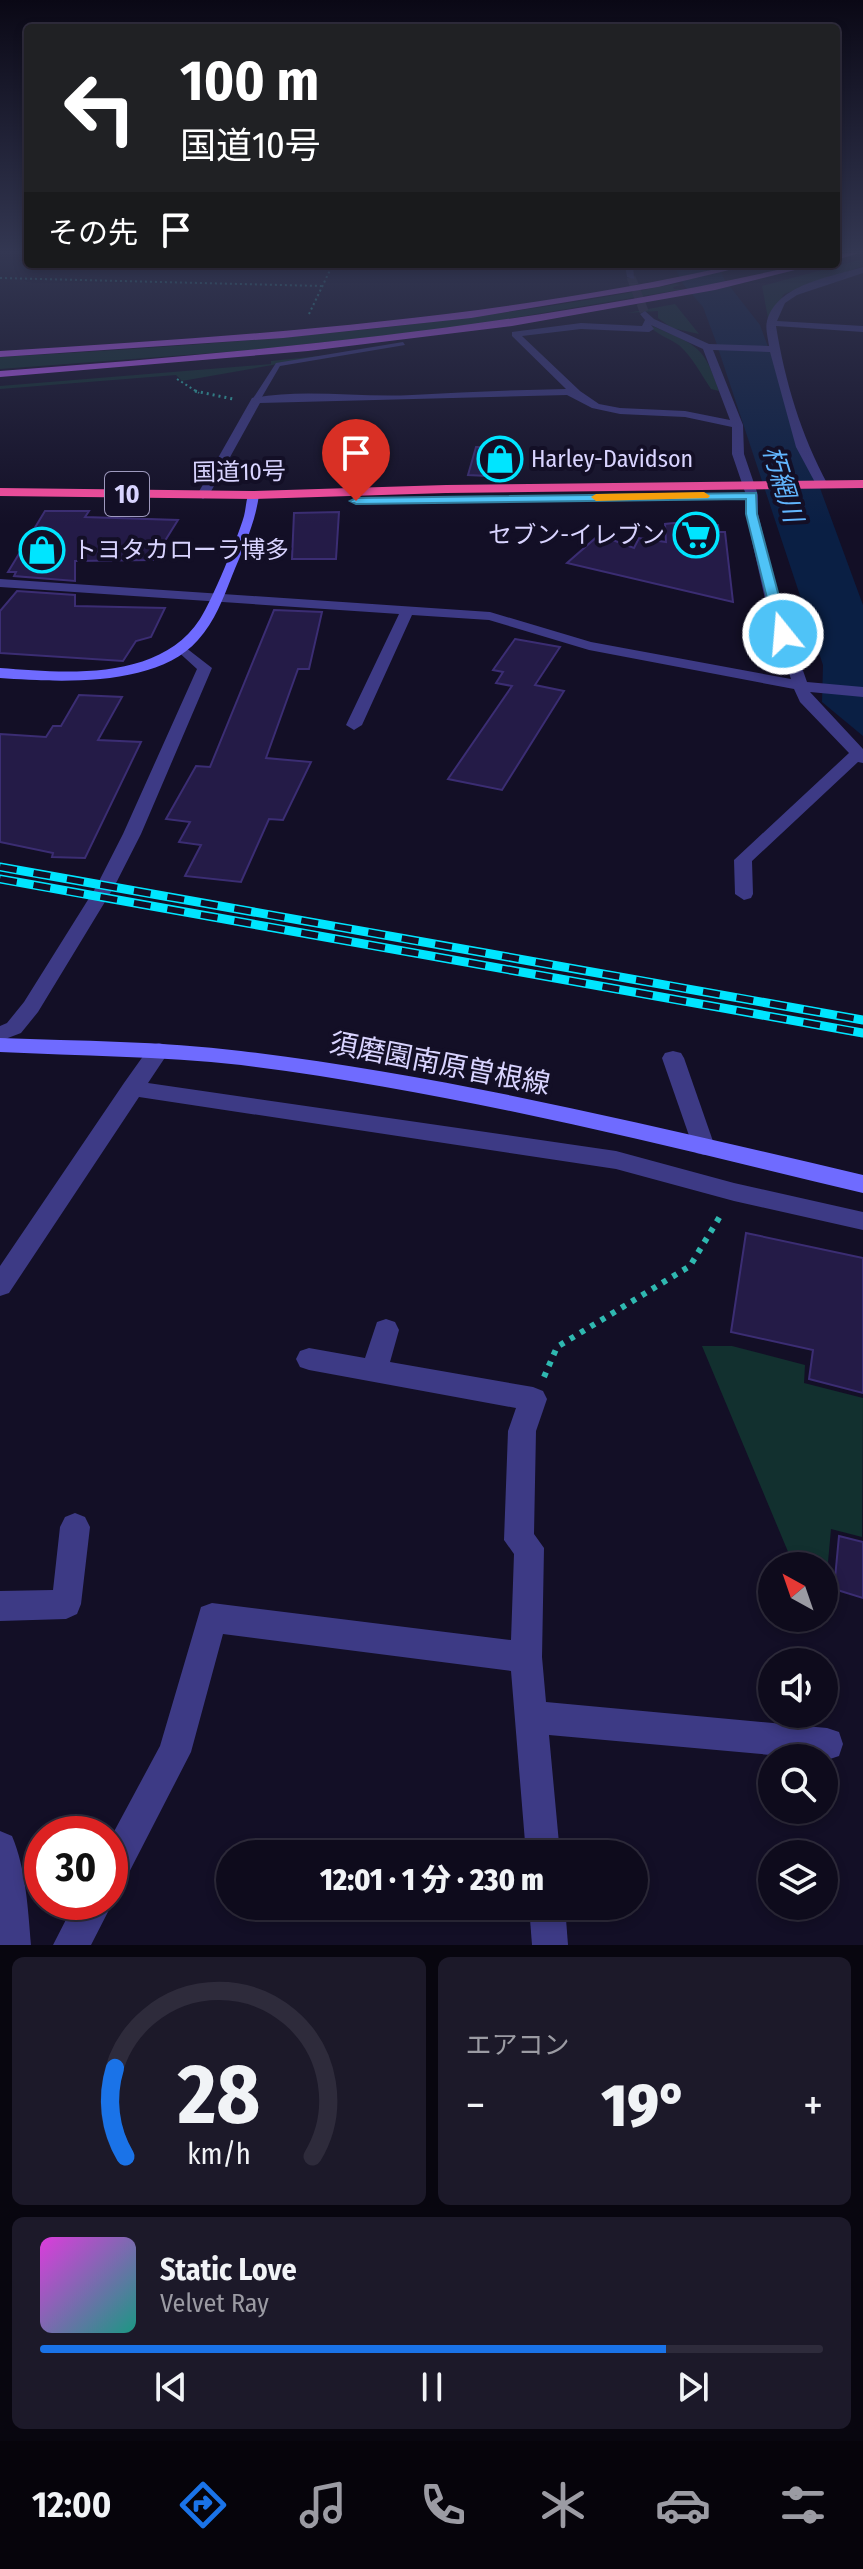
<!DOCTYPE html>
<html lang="ja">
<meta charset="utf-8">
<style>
:root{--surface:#0e0b1c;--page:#1c1929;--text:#f1f3f6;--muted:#9b9ba3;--line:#2e2b3b;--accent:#1a73e8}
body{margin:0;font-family:"Fira Sans Condensed","Noto Sans JP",sans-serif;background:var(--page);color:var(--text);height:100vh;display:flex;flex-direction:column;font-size:30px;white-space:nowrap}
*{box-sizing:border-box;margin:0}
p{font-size:26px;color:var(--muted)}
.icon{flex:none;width:44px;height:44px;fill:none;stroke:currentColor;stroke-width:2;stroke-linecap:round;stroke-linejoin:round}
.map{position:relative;height:1945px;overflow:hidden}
.side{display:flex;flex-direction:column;gap:12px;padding:12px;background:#08060f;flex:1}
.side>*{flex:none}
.guide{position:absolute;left:24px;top:24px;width:816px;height:244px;border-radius:8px;box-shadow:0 4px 12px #0003,0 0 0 2px var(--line);background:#202124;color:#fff;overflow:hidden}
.needle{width:52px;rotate:320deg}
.tools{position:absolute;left:758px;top:1552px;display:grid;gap:16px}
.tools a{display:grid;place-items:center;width:80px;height:80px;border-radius:50%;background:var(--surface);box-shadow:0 4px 12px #0003,0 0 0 2px var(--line);font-size:40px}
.speed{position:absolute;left:24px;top:1816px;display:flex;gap:16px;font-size:40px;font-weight:700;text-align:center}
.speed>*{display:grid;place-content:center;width:104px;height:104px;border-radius:50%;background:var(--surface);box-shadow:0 4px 12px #0003,0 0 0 2px var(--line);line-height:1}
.speed .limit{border:12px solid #d22;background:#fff;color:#111}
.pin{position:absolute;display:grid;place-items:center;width:68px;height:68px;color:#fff;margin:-82px -34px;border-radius:50% 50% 50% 0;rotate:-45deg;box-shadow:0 0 8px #0007}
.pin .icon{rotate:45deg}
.me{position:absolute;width:88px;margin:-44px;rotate:343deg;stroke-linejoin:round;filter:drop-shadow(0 0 6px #0008)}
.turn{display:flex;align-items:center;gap:28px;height:168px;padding:0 24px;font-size:36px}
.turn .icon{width:104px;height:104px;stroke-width:2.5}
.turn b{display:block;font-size:56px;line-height:68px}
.then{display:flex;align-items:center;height:76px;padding:0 24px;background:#0003;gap:16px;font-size:30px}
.big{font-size:60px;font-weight:800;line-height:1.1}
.side .widget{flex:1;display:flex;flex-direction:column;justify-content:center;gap:12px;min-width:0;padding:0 28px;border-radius:12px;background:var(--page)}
.side .dial{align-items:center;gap:0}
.dial svg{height:208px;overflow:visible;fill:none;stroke:var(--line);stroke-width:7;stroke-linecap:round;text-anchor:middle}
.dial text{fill:var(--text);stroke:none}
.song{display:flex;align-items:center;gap:24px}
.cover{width:96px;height:96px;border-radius:12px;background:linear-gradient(135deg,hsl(300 70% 55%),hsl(170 70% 35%))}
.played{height:8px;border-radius:4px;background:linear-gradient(90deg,var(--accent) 80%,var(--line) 80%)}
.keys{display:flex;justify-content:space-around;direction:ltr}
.heat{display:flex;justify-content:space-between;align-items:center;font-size:44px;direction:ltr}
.side .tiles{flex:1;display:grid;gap:12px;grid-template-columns:1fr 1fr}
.widget:last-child{grid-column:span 2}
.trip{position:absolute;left:216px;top:1840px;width:432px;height:80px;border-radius:40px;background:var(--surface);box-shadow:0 4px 12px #0003,0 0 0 2px var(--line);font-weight:800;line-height:80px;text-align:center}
.menu{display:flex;height:128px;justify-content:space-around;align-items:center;background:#06040b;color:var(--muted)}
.menu .icon{width:56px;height:56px}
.menu .active{color:var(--accent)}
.menu b{font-size:36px;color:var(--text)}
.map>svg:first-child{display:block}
.green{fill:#12302f}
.water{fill:#0a1f44}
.building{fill:#241b47;stroke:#3b2d73;stroke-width:2}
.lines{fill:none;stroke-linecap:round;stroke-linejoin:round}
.street-tunnel{stroke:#312d47;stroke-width:9;stroke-dasharray:9 5;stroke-linecap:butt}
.path-far2{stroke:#2fb8b0;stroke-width:2;stroke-dasharray:2 3;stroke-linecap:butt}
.path-far1{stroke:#2fb8b0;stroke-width:3;stroke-dasharray:2 4;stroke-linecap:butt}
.path{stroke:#2fb8b0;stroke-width:6;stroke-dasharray:5 7;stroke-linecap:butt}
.lane{fill:#3d3a85;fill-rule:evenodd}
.street{fill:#3d3a85;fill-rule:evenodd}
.secondary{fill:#6f6bff;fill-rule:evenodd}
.primary{fill:#c25bff;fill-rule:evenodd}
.highway{fill:#ff4fa3;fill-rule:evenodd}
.rail-casing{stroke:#00e5ff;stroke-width:9}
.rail{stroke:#130f26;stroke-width:6;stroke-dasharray:17;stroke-linecap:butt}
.route{fill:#4fc3f7;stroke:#337fa1;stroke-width:2}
.slow{fill:#f59e0b}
.labels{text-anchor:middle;stroke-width:8;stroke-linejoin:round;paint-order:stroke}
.far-poi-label{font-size:24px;fill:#d9d4ff;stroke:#130f26;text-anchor:start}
.far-street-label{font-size:24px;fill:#d9d4ff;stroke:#130f26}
.far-water-label{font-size:26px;font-style:italic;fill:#62b6ff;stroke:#130f26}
.shield{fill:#130f26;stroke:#9e99be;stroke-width:2}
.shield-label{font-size:26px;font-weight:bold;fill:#d9d4ff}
.street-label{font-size:28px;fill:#d9d4ff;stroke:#130f26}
</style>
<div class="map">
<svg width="863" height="1945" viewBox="0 0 863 1945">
<rect width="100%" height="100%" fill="#130f26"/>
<g class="green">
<polygon points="863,259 863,266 784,294 768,318 762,286"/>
<path d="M 675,284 L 681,285 L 673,287 L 674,289 L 684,289 L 454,328 L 252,350 L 0,369 L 0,357 C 227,344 452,328 675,284 Z"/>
<polygon points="675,304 699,334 672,328 658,318 658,311 627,313"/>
<path d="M 648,324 C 693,345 703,341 719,391 L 711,389 C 701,374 693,358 680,346 C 670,338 656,335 648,324 Z"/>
<polygon points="329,355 182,381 176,375 0,389 0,386 271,364 271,361"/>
<polygon points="702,1346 732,1346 805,1365 804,1383 863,1398 862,1537 831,1529 826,1584 824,1566 794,1566"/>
</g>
<polygon class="water" points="673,264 718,264 724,279 760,325 863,605 863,736 822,702 823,665 716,342 703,307 683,284"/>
<g class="building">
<polygon points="476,447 515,448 510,477 468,475"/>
<polygon points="45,511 89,511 85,517 178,520 153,560 75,561 75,581 14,576 16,572 8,572"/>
<polygon points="339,512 336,559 292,559 294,513"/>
<polygon points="674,523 718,525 719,532 725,532 733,602 567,563 599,535 634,548 639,538 666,542 665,524"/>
<polygon points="17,591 75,595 75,606 165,608 151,637 136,641 123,661 0,653 0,611"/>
<polygon points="274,610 322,612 309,669 298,669 266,758 311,762 283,820 269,819 241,882 185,876 201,845 179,842 190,822 166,819 196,766 210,767"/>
<polygon points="515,639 560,647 535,685 564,691 502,790 448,779 512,686 496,683 503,672 493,670"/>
<polygon points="79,695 122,697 98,740 141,742 85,858 52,857 53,853 0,842 0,734 46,737 53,726 61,726"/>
<polygon points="746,1233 863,1258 863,1393 809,1379 813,1350 731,1332"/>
<polygon points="839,1536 863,1542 863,1598 834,1589"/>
</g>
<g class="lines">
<polyline class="street-tunnel" points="631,277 645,314"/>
<g class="path-far2">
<polyline points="0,278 322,286"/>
<polyline points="309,314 333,264"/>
<polyline points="177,379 199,393"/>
</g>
<polyline class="path-far1" points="195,391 233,399"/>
<polyline class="path" points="544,1377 557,1347 690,1266 722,1213"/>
<polygon class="lane" points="403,342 405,345 280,366 259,402 252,400 276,363"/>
<g class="street">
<polygon points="625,264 633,264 634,279 627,277"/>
<path d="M 863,267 L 863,273 L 797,295 L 785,303 L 777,321 L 863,326 L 863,332 L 776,326 C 785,382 801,435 828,485 L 826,488 L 818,488 L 796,447 L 770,352 L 713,350 L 743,425 L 744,454 L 758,495 L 758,514 L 781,608 L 807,682 L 863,687 L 863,697 L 810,692 L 863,749 L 863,763 L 858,762 L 752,861 L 753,894 L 751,898 L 744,900 L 735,894 L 734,860 L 849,753 L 800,702 L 794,689 L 589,650 L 489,620 L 412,615 L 362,725 L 354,730 L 346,725 L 399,614 L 0,587 L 0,579 L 490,612 L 591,642 L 791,679 L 767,608 L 746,514 L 746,495 L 732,454 L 732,427 L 685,417 L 620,414 L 592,408 L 567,395 L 260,403 L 209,495 L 203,499 L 197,495 L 252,398 C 305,388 359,398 412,395 C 463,392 514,390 566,389 L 512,336 L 512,332 L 581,323 L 642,326 L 645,320 L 640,314 L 645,311 L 654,319 L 709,344 L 769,346 C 768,338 765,328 767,321 C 777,284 831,277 863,267 ZM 651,325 L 703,349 L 730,420 L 685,411 L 620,408 L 599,404 L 580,391 L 522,336 L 581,329 L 649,332 L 654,329 Z"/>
<polygon points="181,644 212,668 141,834 114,887 38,1012 21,1033 0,1041 0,1026 7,1023 24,1002 96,887 123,834 197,669 174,648"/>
<polygon points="159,1043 167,1045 170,1050 148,1083 616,1151 734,1183 863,1212 863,1230 734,1201 616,1169 139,1097 9,1293 0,1296 0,1266 124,1083 151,1045"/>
<polygon points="673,1051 681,1053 684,1058 715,1147 712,1153 704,1155 696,1153 693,1147 662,1058 665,1053"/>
<polygon points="386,1319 395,1322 399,1330 390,1362 533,1387 543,1391 547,1399 536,1431 534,1534 544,1548 542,1657 546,1702 827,1728 839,1732 843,1744 839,1756 827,1760 549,1735 560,1854 526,1854 511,1671 223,1634 191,1752 122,1886 110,1891 110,1839 160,1746 201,1607 212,1603 511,1640 514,1554 504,1540 508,1431 516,1408 309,1370 300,1367 296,1359 300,1351 309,1348 365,1358 377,1322"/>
<polygon points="75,1513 85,1517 90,1527 81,1604 77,1614 66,1619 0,1621 0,1591 53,1590 60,1527 65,1517"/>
<path d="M 0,1831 L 12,1836 C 26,1869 28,1909 31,1945 L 0,1945 Z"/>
<polygon points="110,1896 113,1902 91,1945 53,1945 75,1902 110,1902"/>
<polygon points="529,1906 565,1906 568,1945 532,1945"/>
</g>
<g class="secondary">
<path d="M 249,492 L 259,495 C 255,524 243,549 232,576 C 223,599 215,621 198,640 C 156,688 58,682 0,678 L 0,668 C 65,673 159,682 200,619 C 212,601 238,537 244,516 C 246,508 246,500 249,492 Z"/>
<path d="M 0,1038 C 80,1041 161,1041 241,1051 C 451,1076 657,1127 863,1175 L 863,1193 C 658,1144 451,1091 241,1065 C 161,1056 80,1056 0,1052 Z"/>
</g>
<g class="primary">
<polygon points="846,253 859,253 836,260 836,255"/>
<path d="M 739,264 L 754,264 L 658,287 L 471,318 L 283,338 L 0,357 L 0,351 C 249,336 495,319 739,264 Z"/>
<path d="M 804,264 L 819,264 L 715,290 L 512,326 L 308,351 L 0,377 L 0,371 C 271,351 539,325 804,264 Z"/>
</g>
<polygon class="highway" points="863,480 863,488 446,493 253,499 0,496 0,488 253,491 446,485"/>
<g class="rail-casing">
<g id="rail">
<polyline points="0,867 863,1020"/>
<polyline points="0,879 863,1033"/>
</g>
</g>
<use href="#rail" class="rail"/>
</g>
<linearGradient id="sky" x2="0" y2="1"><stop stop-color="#0a0815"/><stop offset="0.48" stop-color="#333752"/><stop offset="1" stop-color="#333752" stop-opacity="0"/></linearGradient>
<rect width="863" height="525" fill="url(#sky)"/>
<polygon class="route" points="756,493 757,514 789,634 783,638 776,634 746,514 746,499 356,504 350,501 356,498"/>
<polygon class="slow" points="704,492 710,496 708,498 596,501 591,497 596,494"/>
<defs>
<g id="shop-ring" transform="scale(2.3)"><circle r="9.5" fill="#130f26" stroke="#00e5ff" stroke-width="1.5"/><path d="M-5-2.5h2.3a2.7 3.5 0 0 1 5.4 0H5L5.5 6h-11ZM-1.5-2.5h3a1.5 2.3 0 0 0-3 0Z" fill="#00e5ff"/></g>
<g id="supermarket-ring" transform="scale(2.3)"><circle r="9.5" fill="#130f26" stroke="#00e5ff" stroke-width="1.5"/><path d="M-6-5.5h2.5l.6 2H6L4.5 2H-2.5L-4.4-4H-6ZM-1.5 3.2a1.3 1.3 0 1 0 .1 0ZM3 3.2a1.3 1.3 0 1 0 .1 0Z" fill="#00e5ff"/></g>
</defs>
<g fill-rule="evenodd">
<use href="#shop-ring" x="500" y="459"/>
<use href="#supermarket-ring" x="696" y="535"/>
<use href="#shop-ring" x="42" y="550"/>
</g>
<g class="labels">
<g class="far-poi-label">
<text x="531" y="467">Harley-Davidson</text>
<text x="665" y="543" text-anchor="end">セブン-イレブン</text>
<text x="73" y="558">トヨタカローラ博多</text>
</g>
<g class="far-street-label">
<text transform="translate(239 472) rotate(-1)" y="8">国道10号</text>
</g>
<g class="far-water-label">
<text transform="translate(783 484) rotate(73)" y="9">朽網川</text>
</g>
<rect class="shield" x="105" y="472" width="44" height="44" rx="6"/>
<g class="shield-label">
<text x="127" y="503">10</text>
</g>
<g class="street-label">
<text transform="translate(440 1063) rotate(11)" y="10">須磨園南原曽根線</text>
</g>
</g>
</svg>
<div class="tools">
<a><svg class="needle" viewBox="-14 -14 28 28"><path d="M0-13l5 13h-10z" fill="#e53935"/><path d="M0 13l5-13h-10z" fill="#9b9ba3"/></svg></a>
<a><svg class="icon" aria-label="sound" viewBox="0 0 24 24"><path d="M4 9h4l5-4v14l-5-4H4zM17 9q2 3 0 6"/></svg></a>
<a><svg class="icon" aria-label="search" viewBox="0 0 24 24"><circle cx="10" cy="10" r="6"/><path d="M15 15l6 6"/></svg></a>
<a><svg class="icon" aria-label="layers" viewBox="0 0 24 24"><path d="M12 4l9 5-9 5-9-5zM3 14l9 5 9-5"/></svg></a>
</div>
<div class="speed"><div class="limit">30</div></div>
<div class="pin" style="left:356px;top:501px;background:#d93025"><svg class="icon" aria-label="arrive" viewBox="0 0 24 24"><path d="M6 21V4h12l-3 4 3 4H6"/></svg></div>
<svg class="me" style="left:783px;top:634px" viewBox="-20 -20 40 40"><circle r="17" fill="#4fc3f7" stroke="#fff" stroke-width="3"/><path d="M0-11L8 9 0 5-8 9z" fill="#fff"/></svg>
<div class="trip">12:01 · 1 分 · 230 m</div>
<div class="guide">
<div class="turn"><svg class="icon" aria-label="left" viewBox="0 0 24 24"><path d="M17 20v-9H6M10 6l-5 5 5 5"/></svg><div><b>100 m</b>国道10号</div></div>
<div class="then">その先<svg class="icon" aria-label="arrive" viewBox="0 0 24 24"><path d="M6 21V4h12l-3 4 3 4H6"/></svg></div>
</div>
</div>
<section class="side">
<div class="tiles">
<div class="widget dial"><svg viewBox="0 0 100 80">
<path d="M14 69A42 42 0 1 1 86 69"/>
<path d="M14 69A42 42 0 0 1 10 35" stroke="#1a73e8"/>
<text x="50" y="56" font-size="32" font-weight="700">28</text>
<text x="50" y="72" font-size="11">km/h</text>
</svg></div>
<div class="widget"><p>エアコン</p>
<div class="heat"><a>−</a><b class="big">19°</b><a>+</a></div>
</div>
<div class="widget">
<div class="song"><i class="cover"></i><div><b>Static Love</b><p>Velvet Ray</p></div></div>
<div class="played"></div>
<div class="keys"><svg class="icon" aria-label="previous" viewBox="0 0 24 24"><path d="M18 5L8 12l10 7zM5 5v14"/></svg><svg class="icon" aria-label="pause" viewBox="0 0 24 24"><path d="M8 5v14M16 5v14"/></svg><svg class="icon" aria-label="next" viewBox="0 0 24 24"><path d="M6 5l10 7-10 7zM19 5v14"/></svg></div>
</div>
</div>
</section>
<nav class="menu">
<b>12:00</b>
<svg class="icon active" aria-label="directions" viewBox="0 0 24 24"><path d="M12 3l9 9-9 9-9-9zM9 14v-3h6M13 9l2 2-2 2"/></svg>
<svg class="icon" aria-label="music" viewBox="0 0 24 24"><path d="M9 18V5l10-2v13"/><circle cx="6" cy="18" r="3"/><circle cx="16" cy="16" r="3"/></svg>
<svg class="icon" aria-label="phone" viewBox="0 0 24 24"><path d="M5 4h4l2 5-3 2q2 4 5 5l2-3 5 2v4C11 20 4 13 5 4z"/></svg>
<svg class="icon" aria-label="climate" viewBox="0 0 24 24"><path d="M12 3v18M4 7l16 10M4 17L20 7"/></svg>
<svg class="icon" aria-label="car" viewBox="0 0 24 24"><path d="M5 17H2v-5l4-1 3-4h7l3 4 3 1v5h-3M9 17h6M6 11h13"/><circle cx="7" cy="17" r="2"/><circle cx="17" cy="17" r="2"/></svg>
<svg class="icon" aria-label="filters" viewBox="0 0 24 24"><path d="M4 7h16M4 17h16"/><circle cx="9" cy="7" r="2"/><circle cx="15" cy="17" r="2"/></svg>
</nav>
